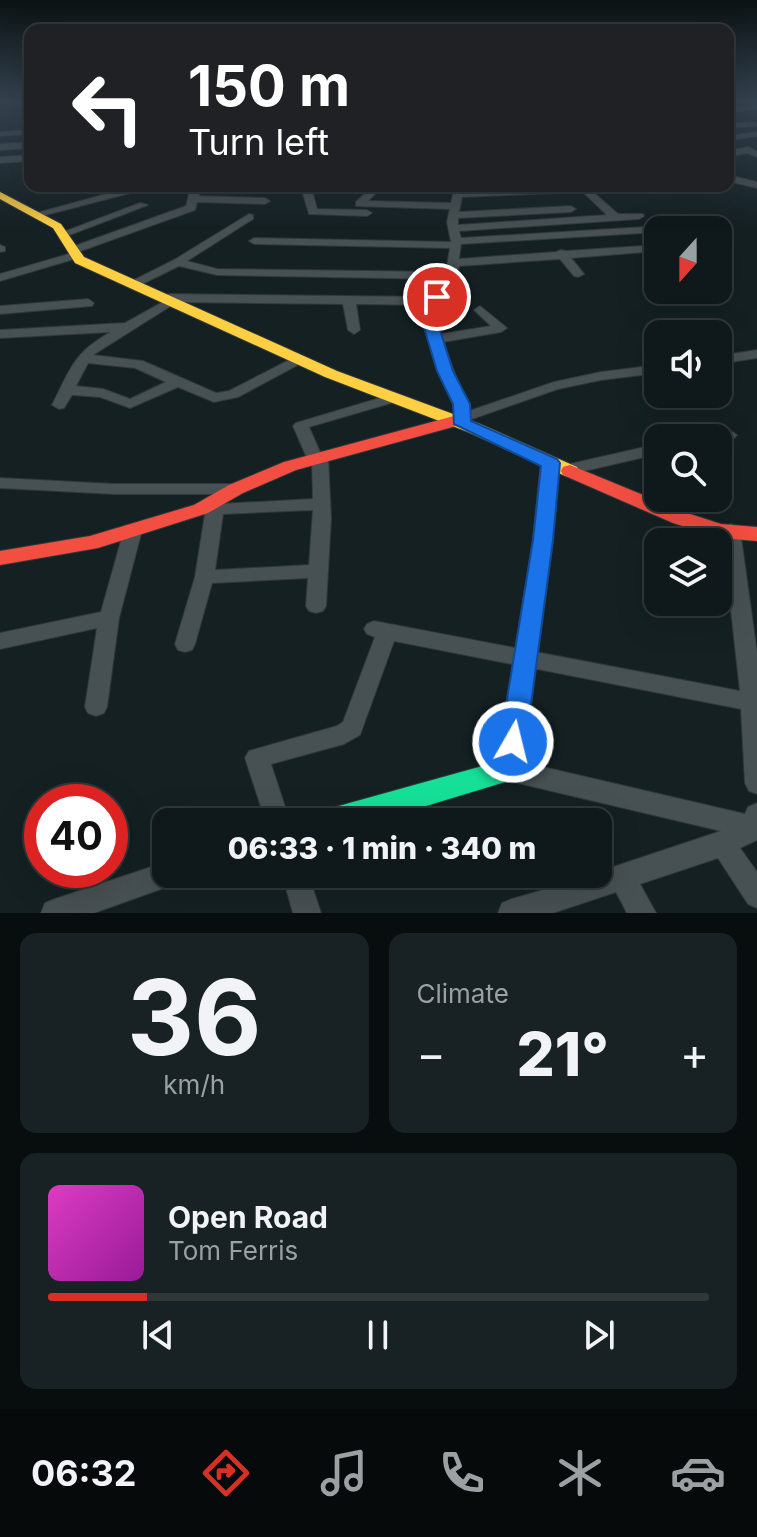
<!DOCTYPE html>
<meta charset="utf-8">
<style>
:root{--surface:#0f181a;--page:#182123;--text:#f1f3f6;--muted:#9ba0a2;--line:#2f3739;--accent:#d93025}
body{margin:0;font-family:Inter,sans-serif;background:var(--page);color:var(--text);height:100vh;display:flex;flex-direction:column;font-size:30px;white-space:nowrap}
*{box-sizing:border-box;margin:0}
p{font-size:26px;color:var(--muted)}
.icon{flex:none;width:44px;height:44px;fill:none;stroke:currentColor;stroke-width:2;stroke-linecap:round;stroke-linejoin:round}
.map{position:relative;height:913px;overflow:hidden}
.drawer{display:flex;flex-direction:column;gap:20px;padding:20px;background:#080d0e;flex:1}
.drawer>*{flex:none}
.guide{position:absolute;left:24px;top:24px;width:710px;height:168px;border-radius:16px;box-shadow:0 8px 32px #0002,0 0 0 2px var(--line);background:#202124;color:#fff;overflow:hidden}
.needle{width:52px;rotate:201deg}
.buttons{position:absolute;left:644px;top:216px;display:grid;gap:16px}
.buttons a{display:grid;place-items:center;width:88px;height:88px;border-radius:16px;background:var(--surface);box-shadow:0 8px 32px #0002,0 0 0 2px var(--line);font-size:40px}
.speed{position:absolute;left:24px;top:784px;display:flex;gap:16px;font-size:40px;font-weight:700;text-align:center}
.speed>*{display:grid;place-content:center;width:104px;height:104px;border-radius:50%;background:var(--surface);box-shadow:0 8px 32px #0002,0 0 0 2px var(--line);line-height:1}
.speed .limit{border:12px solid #d22;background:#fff;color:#111}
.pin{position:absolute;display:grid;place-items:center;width:68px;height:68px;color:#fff;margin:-34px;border:4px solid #fff;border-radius:50%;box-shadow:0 2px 8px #0007}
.me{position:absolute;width:88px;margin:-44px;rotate:8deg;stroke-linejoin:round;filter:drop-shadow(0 0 6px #0008)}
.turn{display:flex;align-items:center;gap:28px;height:168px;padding:0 32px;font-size:36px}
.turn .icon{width:104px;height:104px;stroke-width:2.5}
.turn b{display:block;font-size:56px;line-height:68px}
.big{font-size:60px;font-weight:800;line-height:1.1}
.drawer .card{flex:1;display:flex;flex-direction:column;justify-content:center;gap:12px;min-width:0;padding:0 28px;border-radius:16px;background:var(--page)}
.drawer .dial{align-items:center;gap:0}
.dial b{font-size:104px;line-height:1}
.song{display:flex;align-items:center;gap:24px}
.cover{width:96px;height:96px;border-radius:12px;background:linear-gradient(135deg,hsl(310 70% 55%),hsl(300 70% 35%))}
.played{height:8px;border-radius:4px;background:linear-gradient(90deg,var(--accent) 15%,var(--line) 15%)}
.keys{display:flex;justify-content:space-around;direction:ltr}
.heat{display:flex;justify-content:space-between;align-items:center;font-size:44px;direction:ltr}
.drawer .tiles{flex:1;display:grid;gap:20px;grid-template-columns:1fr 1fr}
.card:last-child{grid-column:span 2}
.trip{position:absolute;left:152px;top:808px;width:460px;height:80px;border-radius:16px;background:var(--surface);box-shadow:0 8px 32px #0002,0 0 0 2px var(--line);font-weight:800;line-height:80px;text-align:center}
.tabs{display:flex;height:128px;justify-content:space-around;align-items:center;background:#060a0a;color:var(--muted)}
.tabs .icon{width:56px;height:56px}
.tabs .on{color:var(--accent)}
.tabs b{font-size:36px;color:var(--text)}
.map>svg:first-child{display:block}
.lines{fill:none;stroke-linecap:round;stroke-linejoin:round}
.street-casing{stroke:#30393a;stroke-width:2}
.fast-casing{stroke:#30393a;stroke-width:2}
.slow-casing{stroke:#30393a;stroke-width:2}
.jam-casing{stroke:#30393a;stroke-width:2}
.street{fill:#475052;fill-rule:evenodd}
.fast{fill:#16e098;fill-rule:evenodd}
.slow{fill:#ffcf43;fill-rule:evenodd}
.jam{fill:#f24e42;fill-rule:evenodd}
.route{fill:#1a73e8;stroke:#114b97;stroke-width:2}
</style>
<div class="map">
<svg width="757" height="913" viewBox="0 0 757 913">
<rect width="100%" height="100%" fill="#142022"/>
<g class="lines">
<g class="street-casing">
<g id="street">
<polygon points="757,105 757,109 728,112 728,108"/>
<polygon points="755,122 757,126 728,128 728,124"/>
<polygon points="30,130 30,134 0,136 0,132"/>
<polygon points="757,132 757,136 728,140 728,136"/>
<polygon points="30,142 30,148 0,150 0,144"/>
<polygon points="748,147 757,151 757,157 747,153 728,157 728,151"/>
<polygon points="30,155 30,161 0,163 0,157"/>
<polygon points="728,175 757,182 757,188 728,181"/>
<polygon points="48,186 58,186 55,192 52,193 47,190"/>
<polygon points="135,186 172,186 167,189 142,190 38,217 33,214"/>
<polygon points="191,186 201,186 199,196 265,198 270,201 265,204 197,202 195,210 78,252 83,255 81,257 0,281 0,274 72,253 68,250 69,248 186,206"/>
<path d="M 373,186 L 383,186 L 368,201 L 451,203 L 455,186 L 465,186 L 464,191 L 581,186 L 667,186 L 662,189 L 593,192 L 618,214 L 643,214 L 644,216 L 639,219 L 459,231 L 461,238 L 661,226 L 666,229 L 658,230 L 658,232 L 461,244 L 459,259 L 556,252 L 561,250 L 566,251 L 658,245 L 658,251 L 571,258 L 584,274 L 578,277 L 574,276 L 560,259 L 459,266 L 457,276 L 434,314 L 441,334 L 491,326 L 474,310 L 480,306 L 507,328 L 501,332 L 443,342 L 469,411 L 554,382 L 601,372 L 658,365 L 658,373 L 601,380 L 558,389 L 469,420 L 467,427 L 462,429 L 454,424 L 454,404 L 438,371 L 422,314 L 427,305 L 356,304 L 360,330 L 354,334 L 348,330 L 343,304 L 177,302 L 93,355 L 143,361 L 216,393 L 229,391 L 295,357 L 305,357 L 307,360 L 238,397 L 214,402 L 178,387 L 130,408 L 100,397 L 72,395 L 64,408 L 59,409 L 52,405 C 71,368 73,353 111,332 L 0,338 L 0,330 L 125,323 L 163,302 L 156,298 L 162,294 L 432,297 L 443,279 L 217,275 L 179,266 L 136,287 L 128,287 L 126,284 L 174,260 L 249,214 L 253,215 L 253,219 L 187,261 L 217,269 L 446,272 L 450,248 L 254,244 L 249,241 L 254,238 L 451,242 L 447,222 L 450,209 L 356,206 L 356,202 ZM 583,192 L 607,215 L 458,225 L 458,218 L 571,212 L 576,209 L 571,206 L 459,212 L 462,197 ZM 88,363 L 135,368 L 166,382 L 130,399 L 103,389 L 76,386 Z"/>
<polygon points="308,191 313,194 317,209 367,210 372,213 367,216 309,214 303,194"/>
<polygon points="140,203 148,205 67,236 58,234"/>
<polygon points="0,245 5,247 5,251 0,252"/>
<polygon points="88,299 94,303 92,306 0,314 0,306"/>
<polygon points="677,319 697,334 682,334 671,323"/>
<polygon points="757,350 757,358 718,364 718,356"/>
<path d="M 393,394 L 400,398 L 398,401 L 309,427 L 320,452 L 328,457 L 331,518 L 326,606 L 323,611 L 316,613 L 309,611 L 306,606 L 308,578 L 212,583 L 195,644 L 192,650 L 185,652 L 178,650 L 175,644 L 195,577 L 205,514 L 198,509 L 201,505 L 313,499 L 312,462 L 307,458 L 293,426 L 296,423 ZM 313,510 L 309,565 L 215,570 L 223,514 Z"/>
<polygon points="729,430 737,435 734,438 718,442 718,438 707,438 710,435"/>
<polygon points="658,444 658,454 567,475 559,470 561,466"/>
<polygon points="0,478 114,484 236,484 244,489 236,494 114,494 0,488"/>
<polygon points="133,524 139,526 142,530 119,618 107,707 104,713 96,716 88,713 85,707 97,628 0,649 0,633 101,612 124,530 127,526"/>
<polygon points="731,524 737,526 740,530 757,653 757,794 749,791 745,783 741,709 394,641 360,735 344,744 271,764 290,822 266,822 245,758 249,751 337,726 343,722 375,637 367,634 364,629 367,624 374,621 740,691 722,530 725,526"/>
<polygon points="509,759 745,814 748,807 757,803 757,840 740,848 757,872 757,908 748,904 718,858 640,884 656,913 627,913 616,892 553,913 498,913 502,903 512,899 598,874 598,872 721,831 509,781 501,777 497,770 501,763"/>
<polygon points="166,862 166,874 182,874 178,883 94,913 41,913 45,903 55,899"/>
<polygon points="282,874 308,874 321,913 293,913"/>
</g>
</g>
<g class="fast-casing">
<polygon id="fast" points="550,457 559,463 553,540 522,770 518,778 373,822 314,822 318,813 328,809 497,762 533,540 541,463"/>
</g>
<g class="slow-casing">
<polygon id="slow" points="0,192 61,224 84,257 337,371 480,424 577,467 579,471 570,477 563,475 468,432 325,377 75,263 53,228 0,199"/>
</g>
<g class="jam-casing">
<g id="jam">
<polygon points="454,416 463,421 460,425 296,470 243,493 208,513 98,548 0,565 0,551 90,536 194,505 229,485 284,462"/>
<polygon points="570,465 687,513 721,524 757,527 757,541 720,538 673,523 563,475 561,471 563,467"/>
</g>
</g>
<use href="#street" class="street"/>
<use href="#fast" class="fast"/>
<use href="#slow" class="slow"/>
<use href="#jam" class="jam"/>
</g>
<linearGradient id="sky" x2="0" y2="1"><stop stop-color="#0b1213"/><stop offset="0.44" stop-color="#34424f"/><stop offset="1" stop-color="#34424f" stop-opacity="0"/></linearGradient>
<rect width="757" height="229" fill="url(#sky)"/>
<polygon class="route" points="437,292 444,297 435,314 453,371 470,404 471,421 557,459 560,463 553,540 526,742 522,750 513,753 504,750 500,742 533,540 541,466 454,424 453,404 437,371 420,314 433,294"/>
</svg>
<div class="buttons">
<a><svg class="needle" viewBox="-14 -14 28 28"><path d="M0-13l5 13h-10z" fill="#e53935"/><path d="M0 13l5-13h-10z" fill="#9ba0a2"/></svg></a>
<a><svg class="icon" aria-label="sound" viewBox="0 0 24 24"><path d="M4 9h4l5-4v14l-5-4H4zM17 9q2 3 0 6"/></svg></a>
<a><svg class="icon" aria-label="search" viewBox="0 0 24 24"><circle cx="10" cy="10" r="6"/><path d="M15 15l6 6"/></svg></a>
<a><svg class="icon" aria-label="layers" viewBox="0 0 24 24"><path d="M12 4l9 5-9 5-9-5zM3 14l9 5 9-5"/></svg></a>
</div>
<div class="speed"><div class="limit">40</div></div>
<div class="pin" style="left:437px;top:297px;background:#d93025"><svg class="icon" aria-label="arrive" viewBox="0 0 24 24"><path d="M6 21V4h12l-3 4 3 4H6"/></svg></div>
<svg class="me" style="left:513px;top:742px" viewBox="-20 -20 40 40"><circle r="17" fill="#1a73e8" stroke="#fff" stroke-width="3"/><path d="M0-11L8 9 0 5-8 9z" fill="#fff"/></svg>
<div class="trip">06:33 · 1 min · 340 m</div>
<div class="guide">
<div class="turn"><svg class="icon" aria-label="left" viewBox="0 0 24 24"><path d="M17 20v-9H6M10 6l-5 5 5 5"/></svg><div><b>150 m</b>Turn left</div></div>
</div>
</div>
<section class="drawer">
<div class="tiles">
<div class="card dial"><b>36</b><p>km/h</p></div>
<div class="card"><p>Climate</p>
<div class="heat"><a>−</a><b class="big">21°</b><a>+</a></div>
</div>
<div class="card">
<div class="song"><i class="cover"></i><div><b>Open Road</b><p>Tom Ferris</p></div></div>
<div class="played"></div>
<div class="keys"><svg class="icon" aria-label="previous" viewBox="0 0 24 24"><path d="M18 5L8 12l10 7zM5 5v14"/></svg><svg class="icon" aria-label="pause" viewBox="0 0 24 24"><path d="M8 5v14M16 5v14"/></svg><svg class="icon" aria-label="next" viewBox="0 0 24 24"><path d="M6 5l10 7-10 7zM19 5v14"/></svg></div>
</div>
</div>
</section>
<nav class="tabs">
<b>06:32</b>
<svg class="icon on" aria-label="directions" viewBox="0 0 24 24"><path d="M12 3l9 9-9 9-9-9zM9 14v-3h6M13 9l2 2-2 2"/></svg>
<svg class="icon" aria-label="music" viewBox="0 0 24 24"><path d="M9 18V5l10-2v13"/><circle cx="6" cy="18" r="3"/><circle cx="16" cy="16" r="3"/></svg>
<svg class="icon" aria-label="phone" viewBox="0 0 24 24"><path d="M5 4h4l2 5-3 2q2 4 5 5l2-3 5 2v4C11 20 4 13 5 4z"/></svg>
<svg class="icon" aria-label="climate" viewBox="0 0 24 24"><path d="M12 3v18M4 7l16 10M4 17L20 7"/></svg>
<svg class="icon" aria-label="car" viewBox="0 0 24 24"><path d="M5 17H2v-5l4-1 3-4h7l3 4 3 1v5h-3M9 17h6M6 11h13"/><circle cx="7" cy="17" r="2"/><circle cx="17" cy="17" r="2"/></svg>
</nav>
